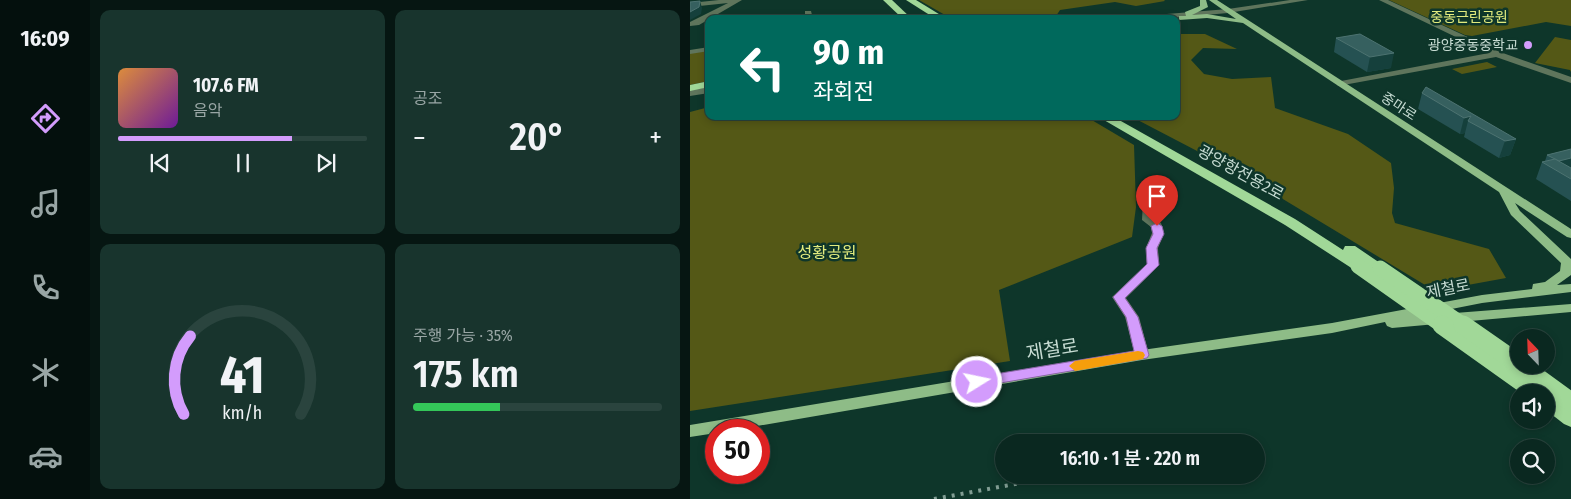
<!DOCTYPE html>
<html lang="ko">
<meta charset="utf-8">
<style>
:root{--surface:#0a2820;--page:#18342d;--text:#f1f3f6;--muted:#99a6a5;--line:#2a443e;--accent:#d39cfc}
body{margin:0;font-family:"Fira Sans Condensed","Noto Sans KR",sans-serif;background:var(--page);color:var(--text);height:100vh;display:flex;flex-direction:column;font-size:19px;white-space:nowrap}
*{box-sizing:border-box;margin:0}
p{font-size:16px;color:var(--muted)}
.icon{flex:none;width:28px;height:28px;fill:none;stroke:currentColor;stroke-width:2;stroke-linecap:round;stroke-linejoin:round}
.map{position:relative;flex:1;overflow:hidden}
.details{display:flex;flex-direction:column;gap:10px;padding:10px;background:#061612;width:600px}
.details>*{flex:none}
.banner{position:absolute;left:15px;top:15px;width:475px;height:105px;border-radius:10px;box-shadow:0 2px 8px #0003,0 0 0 1px var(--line);background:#00695c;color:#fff;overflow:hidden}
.needle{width:32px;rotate:337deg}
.tools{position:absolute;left:820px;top:329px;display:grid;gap:10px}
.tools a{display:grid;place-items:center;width:45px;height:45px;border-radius:50%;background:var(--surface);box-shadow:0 2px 8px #0003,0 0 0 1px var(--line);font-size:25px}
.speed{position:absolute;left:15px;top:419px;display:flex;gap:10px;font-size:25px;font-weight:700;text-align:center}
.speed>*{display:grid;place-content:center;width:65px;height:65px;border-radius:50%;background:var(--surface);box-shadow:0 2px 8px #0003,0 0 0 1px var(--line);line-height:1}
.speed .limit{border:8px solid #d22;background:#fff;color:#111}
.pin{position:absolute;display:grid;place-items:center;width:42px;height:42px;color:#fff;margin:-51px -21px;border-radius:50% 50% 50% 0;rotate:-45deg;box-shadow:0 0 5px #0007}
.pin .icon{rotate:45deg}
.me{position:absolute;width:55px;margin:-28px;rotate:80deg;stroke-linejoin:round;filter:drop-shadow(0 0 4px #0008)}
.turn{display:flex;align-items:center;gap:18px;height:105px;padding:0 25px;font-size:22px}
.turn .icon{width:65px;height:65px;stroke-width:2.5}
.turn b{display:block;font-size:35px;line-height:42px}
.big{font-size:38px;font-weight:600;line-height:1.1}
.details .tile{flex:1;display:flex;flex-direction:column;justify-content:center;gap:8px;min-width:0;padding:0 18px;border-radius:10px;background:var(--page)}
.details .dial{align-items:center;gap:0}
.dial svg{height:130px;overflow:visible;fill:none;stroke:var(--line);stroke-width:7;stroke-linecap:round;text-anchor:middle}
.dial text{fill:var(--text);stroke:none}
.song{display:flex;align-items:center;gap:15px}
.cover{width:60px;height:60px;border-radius:8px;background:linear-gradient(135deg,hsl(30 70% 55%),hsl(280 70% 35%))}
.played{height:5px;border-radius:2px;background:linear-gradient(90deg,var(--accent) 70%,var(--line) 70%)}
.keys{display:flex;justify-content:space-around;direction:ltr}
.heat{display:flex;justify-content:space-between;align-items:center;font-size:28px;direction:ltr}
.charge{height:8px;border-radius:4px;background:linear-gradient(90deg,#34c759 35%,var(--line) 0)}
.details .tiles{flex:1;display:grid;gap:10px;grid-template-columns:repeat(2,1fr)}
.trip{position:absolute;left:305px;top:434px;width:270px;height:50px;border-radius:25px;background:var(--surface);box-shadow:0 2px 8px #0003,0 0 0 1px var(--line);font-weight:600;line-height:50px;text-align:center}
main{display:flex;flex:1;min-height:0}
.menu{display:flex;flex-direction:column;width:90px;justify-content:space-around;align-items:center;background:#04100d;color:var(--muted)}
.menu .icon{width:35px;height:35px}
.menu .selected{color:var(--accent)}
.menu b{font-size:22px;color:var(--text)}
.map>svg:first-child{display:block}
.green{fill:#545816}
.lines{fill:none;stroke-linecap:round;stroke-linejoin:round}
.minor{fill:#5f755c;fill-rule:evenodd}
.major{fill:#8ebc87;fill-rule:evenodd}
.highway{fill:#a1d898;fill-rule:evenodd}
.rail{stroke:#819d93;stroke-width:4;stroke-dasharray:3 6;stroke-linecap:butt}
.highway-bridge-far1{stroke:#a1d898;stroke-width:15}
.highway-bridge{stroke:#a1d898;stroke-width:19}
.wall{fill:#255152}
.shaded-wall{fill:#15403c}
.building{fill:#36605f;stroke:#4d7371}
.route{fill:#d39cfc;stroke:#8965a4}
.slow{fill:#f59e0b}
.poi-dot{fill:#d39cfc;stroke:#0e362a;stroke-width:2}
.labels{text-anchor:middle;stroke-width:5;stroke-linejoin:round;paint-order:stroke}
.far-park-label{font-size:14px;fill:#e2eb7e;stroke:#0e362a}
.far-poi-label{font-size:14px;fill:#c6dbd2;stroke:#0e362a;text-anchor:end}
.far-street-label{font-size:14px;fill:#c6dbd2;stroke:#0e362a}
.street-label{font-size:16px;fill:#c6dbd2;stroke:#0e362a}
.park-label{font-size:16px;fill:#e2eb7e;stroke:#0e362a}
.near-street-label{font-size:19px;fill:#c6dbd2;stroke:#0e362a}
</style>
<main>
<nav class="menu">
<b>16:09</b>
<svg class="icon selected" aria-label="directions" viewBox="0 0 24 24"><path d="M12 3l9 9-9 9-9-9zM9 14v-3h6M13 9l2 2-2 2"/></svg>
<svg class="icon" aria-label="music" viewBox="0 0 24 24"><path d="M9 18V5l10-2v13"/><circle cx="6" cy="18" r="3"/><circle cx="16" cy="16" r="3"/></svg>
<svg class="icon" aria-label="phone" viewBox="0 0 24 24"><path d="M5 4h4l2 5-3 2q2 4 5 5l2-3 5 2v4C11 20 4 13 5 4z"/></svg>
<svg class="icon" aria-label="climate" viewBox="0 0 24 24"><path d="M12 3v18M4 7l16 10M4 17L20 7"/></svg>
<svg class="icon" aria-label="car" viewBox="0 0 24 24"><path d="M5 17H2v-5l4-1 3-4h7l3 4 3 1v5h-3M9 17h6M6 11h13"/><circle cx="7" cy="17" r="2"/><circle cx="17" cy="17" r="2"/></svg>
</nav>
<section class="details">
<div class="tiles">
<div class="tile">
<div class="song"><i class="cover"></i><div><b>107.6 FM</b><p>음악</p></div></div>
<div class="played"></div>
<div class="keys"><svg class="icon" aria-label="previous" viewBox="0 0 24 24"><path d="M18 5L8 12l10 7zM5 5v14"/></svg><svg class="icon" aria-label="pause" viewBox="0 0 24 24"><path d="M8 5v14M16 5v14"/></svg><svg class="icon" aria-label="next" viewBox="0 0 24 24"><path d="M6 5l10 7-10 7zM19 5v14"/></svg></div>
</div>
<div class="tile"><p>공조</p>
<div class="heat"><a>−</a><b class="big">20°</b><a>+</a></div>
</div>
<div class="tile dial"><svg viewBox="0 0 100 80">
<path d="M14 69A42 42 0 1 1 86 69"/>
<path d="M14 69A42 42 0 0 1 18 21" stroke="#d39cfc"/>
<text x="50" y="56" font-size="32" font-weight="700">41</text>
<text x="50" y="72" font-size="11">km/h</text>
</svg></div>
<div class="tile"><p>주행 가능 · 35%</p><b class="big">175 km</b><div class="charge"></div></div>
</div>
</section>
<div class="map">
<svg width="881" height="499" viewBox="0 0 881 499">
<rect width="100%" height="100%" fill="#0e362a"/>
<g class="green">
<polygon points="229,0 474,0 475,1 446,6 425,2 370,10 364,19 262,19"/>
<polygon points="699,0 881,0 881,26 856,22 782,36 775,35"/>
<polygon points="486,34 515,34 547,49 513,48 501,60 514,74 542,79 581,77 585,108 658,134 701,163 704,188 702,213 705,223 799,249 816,278 745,291 555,176 440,116 486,116"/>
<polygon points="865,37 881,40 881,72 880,70 845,63"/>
<polygon points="19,50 19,81 0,85 0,53"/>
<polygon points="797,62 807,67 772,74 762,69"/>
<polygon points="19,107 19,116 395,116 444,145 446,207 442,237 309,290 320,361 0,411 0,112"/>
</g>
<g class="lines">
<g class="minor">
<polygon points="29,0 52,0 9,25 0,26 0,22 38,3 0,7 0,3"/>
<polygon points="600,0 618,0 538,13 470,19 437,19 440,17 538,9"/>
<polygon points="689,0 698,0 810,52 881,77 881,83 806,57 648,86 647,84 651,81 799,53"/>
<polygon points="115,11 121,11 123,19 115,19"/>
<polygon points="19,47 19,51 0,54 0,50"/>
<polygon points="19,87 19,93 0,96 0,90"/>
<polygon points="459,179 464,182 464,219 471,223 474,233 468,248 469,265 436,298 449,317 459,355 457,359 447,359 445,355 435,317 422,297 457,264 456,248 462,233 461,227 452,220 454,182"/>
</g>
<polygon class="major" points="510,0 516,0 518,7 502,15 517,14 546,19 519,0 527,0 881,229 881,238 877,237 825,203 830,211 881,259 881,275 867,285 881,284 881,292 792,303 726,316 881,304 881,312 702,328 697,326 695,322 642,333 452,360 44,430 26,430 26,433 0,437 0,425 452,350 642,323 792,295 842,289 843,284 855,282 870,271 871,263 821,215 809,192 553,23 517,18 489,20 489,16 496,16 495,12 510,6"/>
<g class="highway">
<polygon points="193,0 202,0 222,19 213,19"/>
<polygon points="216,0 226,0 257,19 246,19"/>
<polygon points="19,81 19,87 0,91 0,85"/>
<polygon points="407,116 422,116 605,219 653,250 655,246 665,246 690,263 682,268 675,266 673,269 663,269 595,225"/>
<polygon points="856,393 863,395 881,409 881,427 874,424 856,410"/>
</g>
<polyline class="rail" points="244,499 374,475"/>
<g class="highway-bridge-far1">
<polyline points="668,266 753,326"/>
<polyline points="690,268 775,326"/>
</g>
<g class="highway-bridge">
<polyline points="752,325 846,392"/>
<polyline points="773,325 829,364"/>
<polyline points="830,365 881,402"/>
</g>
</g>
<g class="wall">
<polygon points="646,38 701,68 677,72 644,52"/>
<polygon points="732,93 826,139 820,155 809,158 774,137 775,133 770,134 728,109"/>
<polygon points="881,149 881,201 846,179 852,162 855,161 857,155"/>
</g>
<g class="shaded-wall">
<polygon points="10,1 12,8 11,14 0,20 0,12"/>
<polygon points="704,53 701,68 677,72 680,57"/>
<polygon points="781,116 778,121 775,133 770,134 774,118"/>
<polygon points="826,139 820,155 809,158 815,141"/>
<polygon points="881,158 881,174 869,161"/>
</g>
<g class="building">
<polygon points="10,1 9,7 0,12 0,2"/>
<polygon points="670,34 704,53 680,57 646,38"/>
<polygon points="736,87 826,139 815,141 778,121 781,116 774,118 732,93"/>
<polygon points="881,149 881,158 869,161 857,155"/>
<polygon points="865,159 881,168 881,179 852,162"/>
</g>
<polygon class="route" points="467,223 472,226 474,234 467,248 469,265 435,298 448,317 459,355 457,358 287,387 282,386 280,382 287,377 444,351 436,317 423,297 457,264 456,248 463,234 461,226"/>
<polygon class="slow" points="448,351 453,352 455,355 453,359 385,371 379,366 385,361"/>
<circle class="poi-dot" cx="838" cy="45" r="5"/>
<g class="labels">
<g class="far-park-label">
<text x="779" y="22">중동근린공원</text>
</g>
<g class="far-poi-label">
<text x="828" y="50">광양중동중학교</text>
</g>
<g class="far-street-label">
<text transform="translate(709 106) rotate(33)" y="5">중마로</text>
</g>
<g class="street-label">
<text transform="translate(551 172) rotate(29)" y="6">광양항전용2로</text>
<text transform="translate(758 288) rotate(-11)" y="6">제철로</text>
</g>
<g class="park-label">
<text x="137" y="258">성황공원</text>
</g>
<g class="near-street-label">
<text transform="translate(362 349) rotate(-9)" y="7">제철로</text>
</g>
</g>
</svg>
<div class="tools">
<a><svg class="needle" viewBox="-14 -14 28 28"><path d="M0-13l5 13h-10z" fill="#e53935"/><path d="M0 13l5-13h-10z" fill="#99a6a5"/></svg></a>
<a><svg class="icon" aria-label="sound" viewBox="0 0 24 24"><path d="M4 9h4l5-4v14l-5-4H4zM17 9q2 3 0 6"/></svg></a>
<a><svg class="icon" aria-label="search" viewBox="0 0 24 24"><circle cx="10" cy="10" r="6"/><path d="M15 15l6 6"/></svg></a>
</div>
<div class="speed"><div class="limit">50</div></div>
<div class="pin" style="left:467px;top:226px;background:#d93025"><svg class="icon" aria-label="arrive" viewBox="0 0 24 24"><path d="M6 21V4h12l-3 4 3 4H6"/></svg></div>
<svg class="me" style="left:287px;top:382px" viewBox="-20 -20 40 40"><circle r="17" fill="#d39cfc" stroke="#fff" stroke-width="3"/><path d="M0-11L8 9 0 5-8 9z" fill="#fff"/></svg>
<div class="trip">16:10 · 1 분 · 220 m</div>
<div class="banner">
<div class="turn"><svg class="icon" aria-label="left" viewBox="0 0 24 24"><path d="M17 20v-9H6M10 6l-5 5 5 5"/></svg><div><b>90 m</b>좌회전</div></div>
</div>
</div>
</main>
